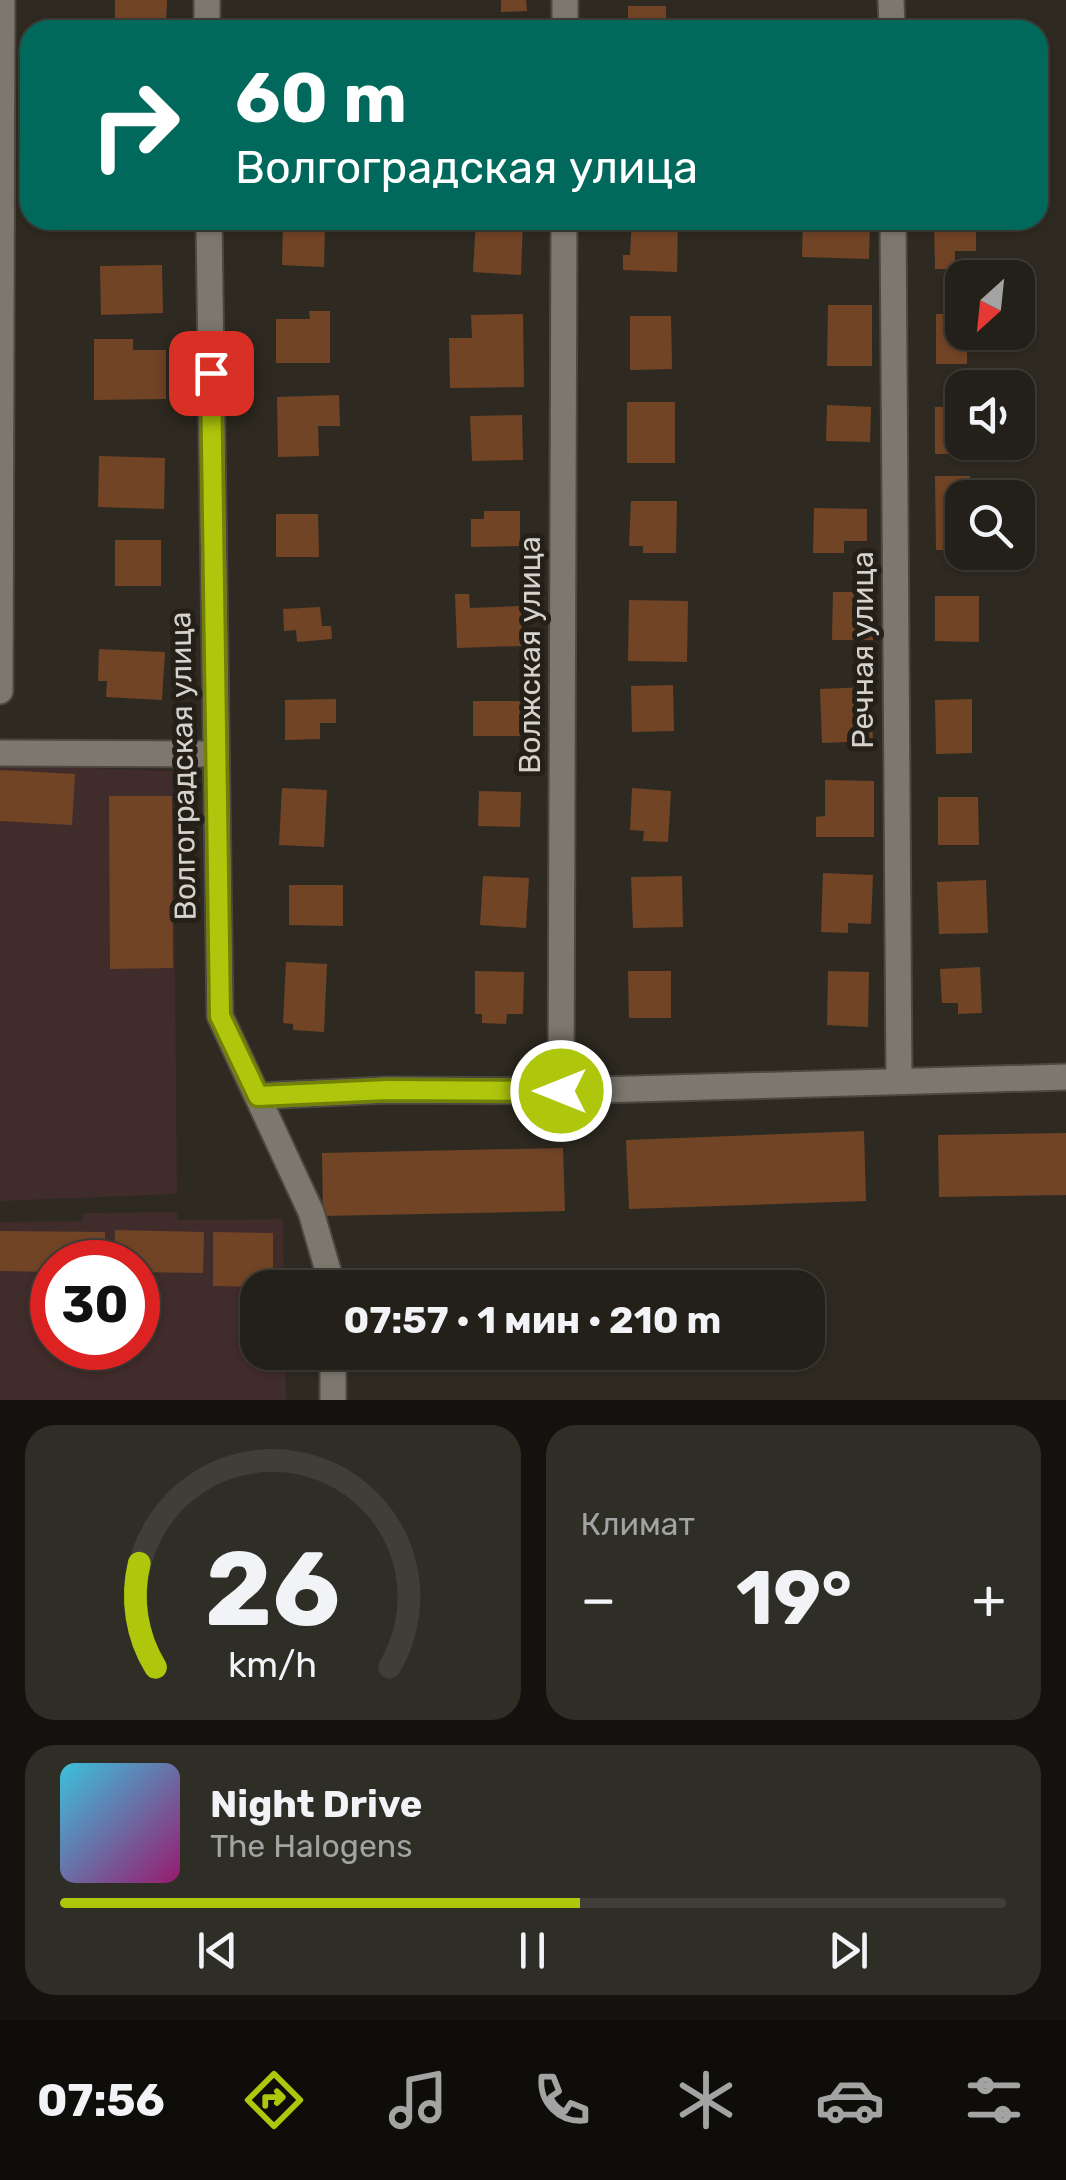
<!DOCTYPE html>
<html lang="ru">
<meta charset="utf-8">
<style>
:root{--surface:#222019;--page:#2e2d26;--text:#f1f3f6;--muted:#a2a3a2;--line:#3f3e38;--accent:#aec60b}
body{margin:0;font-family:Rubik,sans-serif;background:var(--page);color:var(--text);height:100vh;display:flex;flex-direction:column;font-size:38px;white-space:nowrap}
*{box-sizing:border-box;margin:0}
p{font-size:32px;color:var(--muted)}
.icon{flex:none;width:55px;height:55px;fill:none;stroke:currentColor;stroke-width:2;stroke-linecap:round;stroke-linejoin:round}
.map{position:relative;height:1400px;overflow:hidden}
.side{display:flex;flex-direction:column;gap:25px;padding:25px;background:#13120e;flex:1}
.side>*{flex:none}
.top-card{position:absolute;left:20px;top:20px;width:1028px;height:210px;border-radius:30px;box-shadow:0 2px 8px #0004,0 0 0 2px var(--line);background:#00695c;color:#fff;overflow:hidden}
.needle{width:65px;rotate:207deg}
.controls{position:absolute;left:945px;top:260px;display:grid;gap:20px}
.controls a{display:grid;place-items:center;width:90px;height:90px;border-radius:20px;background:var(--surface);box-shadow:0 2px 8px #0004,0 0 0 2px var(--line);font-size:50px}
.speed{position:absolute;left:30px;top:1240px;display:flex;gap:20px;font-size:50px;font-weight:700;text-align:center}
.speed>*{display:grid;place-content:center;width:130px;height:130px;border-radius:50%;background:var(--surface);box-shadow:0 2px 8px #0004,0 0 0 2px var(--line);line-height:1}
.speed .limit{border:15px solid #d22;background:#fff;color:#111}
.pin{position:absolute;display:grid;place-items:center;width:85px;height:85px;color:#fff;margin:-42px;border-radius:20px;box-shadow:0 5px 15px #0006}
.me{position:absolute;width:110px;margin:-55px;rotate:270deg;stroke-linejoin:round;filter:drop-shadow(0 0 8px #0008)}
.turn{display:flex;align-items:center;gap:35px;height:210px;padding:0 50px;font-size:45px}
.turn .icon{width:130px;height:130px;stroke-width:2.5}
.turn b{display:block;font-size:70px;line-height:85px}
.big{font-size:75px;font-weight:700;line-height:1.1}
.side .tile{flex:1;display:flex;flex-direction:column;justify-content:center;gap:15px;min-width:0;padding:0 35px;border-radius:30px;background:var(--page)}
.side .dial{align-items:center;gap:0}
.dial svg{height:260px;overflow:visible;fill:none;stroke:var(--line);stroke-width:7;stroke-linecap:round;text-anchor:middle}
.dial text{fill:var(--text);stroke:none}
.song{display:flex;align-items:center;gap:30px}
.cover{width:120px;height:120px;border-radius:15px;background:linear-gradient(135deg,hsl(190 70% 55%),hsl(320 70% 35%))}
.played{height:10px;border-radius:5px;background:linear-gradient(90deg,var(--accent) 55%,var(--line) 55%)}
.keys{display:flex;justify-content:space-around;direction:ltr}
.heat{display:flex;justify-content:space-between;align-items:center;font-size:55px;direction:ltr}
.side .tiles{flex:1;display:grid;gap:25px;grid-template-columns:1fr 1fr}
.tile:last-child{grid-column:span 2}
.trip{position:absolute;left:240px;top:1270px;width:585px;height:100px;border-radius:30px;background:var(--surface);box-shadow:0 2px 8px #0004,0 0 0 2px var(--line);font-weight:700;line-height:100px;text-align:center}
.tabs{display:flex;height:160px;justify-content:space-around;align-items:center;background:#0e0d0a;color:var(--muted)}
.tabs .icon{width:70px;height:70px}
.tabs .current{color:var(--accent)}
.tabs b{font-size:45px;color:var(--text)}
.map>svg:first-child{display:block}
.industrial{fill:#402c2a;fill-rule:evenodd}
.building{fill:#714426}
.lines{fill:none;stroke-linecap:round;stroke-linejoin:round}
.street-casing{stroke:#4b4841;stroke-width:29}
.street{stroke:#7d786e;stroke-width:25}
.route-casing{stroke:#718107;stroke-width:25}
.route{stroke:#aec60b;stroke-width:18}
.labels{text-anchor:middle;stroke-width:10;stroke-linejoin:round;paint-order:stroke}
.street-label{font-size:30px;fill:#d5d2cd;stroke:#242017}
</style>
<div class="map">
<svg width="1066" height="1400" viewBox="0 0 1066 1400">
<rect width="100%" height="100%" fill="#2e2a21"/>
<g class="industrial">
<polygon points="0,765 173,771 177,1194 0,1201"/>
<path d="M 177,1212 L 177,1220 L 283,1219 L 284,1287 L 258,1288 L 258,1352 L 285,1353 L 286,1400 L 0,1400 L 0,1222 L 83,1221 L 83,1213 ZM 52,1262 L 138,1262 L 138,1348 L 52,1348 Z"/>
</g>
<g class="building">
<polygon points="115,0 167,0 166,23 136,22 136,30 115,30"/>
<polygon points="501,0 526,0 527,11 501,12"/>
<rect x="628" y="6" width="38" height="24"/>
<polygon points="929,23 981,24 980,30 929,30"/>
<rect x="827" y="24" width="43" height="6"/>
<polygon points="476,220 523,220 521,275 473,272"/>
<polygon points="803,220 870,220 869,259 802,257"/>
<polygon points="934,220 976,220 976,251 955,251 955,269 935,269"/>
<polygon points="283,221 325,223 324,267 282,265"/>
<polygon points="632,221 678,223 677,272 623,270 623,255 630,255"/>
<polygon points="162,265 163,313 101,315 100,266"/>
<polygon points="828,305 872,305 872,366 827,366"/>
<polygon points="309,311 330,311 330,363 276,363 276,319 310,319"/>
<polygon points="523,314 524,387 450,388 449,338 472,338 471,315"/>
<polygon points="936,314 962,314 962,332 975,332 975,348 967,348 967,364 936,364"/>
<polygon points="630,316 671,316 672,369 630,370"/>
<polygon points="94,339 133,339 133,350 166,350 166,399 94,400"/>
<polygon points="339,395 340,426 318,426 319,456 278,457 277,397"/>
<rect x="627" y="402" width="48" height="61"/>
<polygon points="827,405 871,407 870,442 826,441"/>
<polygon points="935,407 962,407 962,442 976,442 976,454 935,454"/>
<polygon points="522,415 523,460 472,461 470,416"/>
<polygon points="99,456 165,458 164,509 98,507"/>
<polygon points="935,476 970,476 970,498 962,498 962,550 936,550"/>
<polygon points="631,501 677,501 676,553 643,553 643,546 629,546"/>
<polygon points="814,508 867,509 867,541 844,541 844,553 813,553"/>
<polygon points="484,511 520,511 520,546 471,547 471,519 484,519"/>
<polygon points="276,514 318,514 319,557 276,557"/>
<rect x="115" y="540" width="46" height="46"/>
<polygon points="833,592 873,592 873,640 832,640"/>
<polygon points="455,594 469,594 470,608 521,606 522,646 457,648"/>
<polygon points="935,596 979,596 979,642 935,641"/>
<polygon points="629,600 688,601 687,662 628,661"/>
<polygon points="320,607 322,626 331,626 332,639 297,642 296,630 284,631 283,609"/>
<polygon points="99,649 165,652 162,700 106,697 107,681 98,681"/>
<polygon points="673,685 674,731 632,732 631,686"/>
<polygon points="870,687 873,741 822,743 820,689"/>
<polygon points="336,699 336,723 320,723 320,739 285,740 285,700"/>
<polygon points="972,699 972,753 936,754 935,700"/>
<rect x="473" y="701" width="53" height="35"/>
<polygon points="0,770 75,774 72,825 0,821"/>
<polygon points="825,780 874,781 874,837 816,837 816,817 825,816"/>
<polygon points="282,788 327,790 324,847 279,845"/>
<polygon points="632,788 671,791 668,842 643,841 644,831 630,830"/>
<polygon points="479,791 521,792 520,827 478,826"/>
<polygon points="109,796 172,796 173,968 110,969"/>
<polygon points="938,797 978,797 979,845 938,845"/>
<polygon points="823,873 873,875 871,924 848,923 848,933 821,932"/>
<polygon points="483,876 529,878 526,928 480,925"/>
<polygon points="682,876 683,927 633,928 631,877"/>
<polygon points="986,880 988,933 939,934 937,882"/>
<polygon points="289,885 343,885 343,926 289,925"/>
<polygon points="286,962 327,964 324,1032 293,1030 293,1024 283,1023"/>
<polygon points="980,967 982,1013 958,1014 958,1003 942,1003 940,969"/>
<polygon points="475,971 524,972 523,1014 507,1014 506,1024 482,1023 482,1014 475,1014"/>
<polygon points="628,971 671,971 671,1018 629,1018"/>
<polygon points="828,971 869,972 868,1027 827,1025"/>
<polygon points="864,1131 866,1201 629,1209 626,1140"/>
<polygon points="1066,1133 1066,1195 939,1197 938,1135"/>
<polygon points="563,1148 565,1211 323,1216 322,1153"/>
<polygon points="115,1230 204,1232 203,1273 138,1272 138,1262 114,1262"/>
<polygon points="0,1231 105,1232 105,1262 52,1262 52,1272 0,1271"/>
<polygon points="213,1232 273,1233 273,1287 213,1286"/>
</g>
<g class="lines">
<g class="street-casing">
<g id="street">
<polyline points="207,0 207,30"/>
<polyline points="891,0 892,30"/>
<polyline points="565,30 565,0"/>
<polyline points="209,220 220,1016 311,1212 333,1288"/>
<polyline points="893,220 899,1080"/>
<polyline points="0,691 2,0"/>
<polyline points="0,753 215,754"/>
<polyline points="561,1091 564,220"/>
<polyline points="258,1096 387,1090 561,1091 1066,1077"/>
<polyline points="333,1400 333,1352"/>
</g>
</g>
<use href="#street" class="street"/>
</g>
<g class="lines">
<g class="route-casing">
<polyline id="route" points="211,373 220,1016 258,1096 387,1090 561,1091"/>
</g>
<use href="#route" class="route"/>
</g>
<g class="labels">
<g class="street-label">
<text transform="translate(863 650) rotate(-90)" y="10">Речная улица</text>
<text transform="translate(530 655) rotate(-90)" y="10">Волжская улица</text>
<text transform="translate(183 766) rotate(-91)" y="10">Волгоградская улица</text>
</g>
</g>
</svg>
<div class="controls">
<a><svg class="needle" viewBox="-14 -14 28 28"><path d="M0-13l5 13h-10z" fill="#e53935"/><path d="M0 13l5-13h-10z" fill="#a2a3a2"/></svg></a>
<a><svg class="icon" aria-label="sound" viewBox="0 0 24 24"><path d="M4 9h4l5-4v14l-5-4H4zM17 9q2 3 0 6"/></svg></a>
<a><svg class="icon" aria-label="search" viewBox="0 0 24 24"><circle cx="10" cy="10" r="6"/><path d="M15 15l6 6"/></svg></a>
</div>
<div class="speed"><div class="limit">30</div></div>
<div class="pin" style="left:211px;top:373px;background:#d93025"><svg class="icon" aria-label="arrive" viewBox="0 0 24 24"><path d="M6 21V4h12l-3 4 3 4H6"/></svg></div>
<svg class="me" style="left:561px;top:1091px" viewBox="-20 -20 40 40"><circle r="17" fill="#aec60b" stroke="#fff" stroke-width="3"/><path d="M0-11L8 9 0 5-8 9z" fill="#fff"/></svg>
<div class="trip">07:57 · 1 мин · 210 m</div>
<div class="top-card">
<div class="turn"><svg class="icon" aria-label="right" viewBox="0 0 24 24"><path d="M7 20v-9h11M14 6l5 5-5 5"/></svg><div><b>60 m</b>Волгоградская улица</div></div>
</div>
</div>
<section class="side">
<div class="tiles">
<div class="tile dial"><svg viewBox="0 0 100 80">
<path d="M14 69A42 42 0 1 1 86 69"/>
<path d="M14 69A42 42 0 0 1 9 37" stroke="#aec60b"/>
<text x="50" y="56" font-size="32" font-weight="700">26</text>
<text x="50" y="72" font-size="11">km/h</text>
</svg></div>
<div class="tile"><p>Климат</p>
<div class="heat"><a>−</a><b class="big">19°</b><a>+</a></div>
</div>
<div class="tile">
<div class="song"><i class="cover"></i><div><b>Night Drive</b><p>The Halogens</p></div></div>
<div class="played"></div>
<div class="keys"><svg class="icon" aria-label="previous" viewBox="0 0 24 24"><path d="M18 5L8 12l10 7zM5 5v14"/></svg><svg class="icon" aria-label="pause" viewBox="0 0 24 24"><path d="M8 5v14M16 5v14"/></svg><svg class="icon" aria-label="next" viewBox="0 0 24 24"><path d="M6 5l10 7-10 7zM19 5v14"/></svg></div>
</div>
</div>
</section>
<nav class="tabs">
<b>07:56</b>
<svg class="icon current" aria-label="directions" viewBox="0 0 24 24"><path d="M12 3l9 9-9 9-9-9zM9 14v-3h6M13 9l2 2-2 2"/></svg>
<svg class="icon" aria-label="music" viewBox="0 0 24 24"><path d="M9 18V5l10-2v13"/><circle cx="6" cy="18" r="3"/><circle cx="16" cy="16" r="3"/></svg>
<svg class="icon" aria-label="phone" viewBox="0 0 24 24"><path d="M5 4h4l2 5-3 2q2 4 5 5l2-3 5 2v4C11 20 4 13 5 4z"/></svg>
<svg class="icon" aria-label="climate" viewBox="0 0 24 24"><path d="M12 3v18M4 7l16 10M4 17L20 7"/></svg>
<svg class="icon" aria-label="car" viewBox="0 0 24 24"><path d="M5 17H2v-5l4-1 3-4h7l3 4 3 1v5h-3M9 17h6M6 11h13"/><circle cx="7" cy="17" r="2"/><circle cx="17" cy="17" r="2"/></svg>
<svg class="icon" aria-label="filters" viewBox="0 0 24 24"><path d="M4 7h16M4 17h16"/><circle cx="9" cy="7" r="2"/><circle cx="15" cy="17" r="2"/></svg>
</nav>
